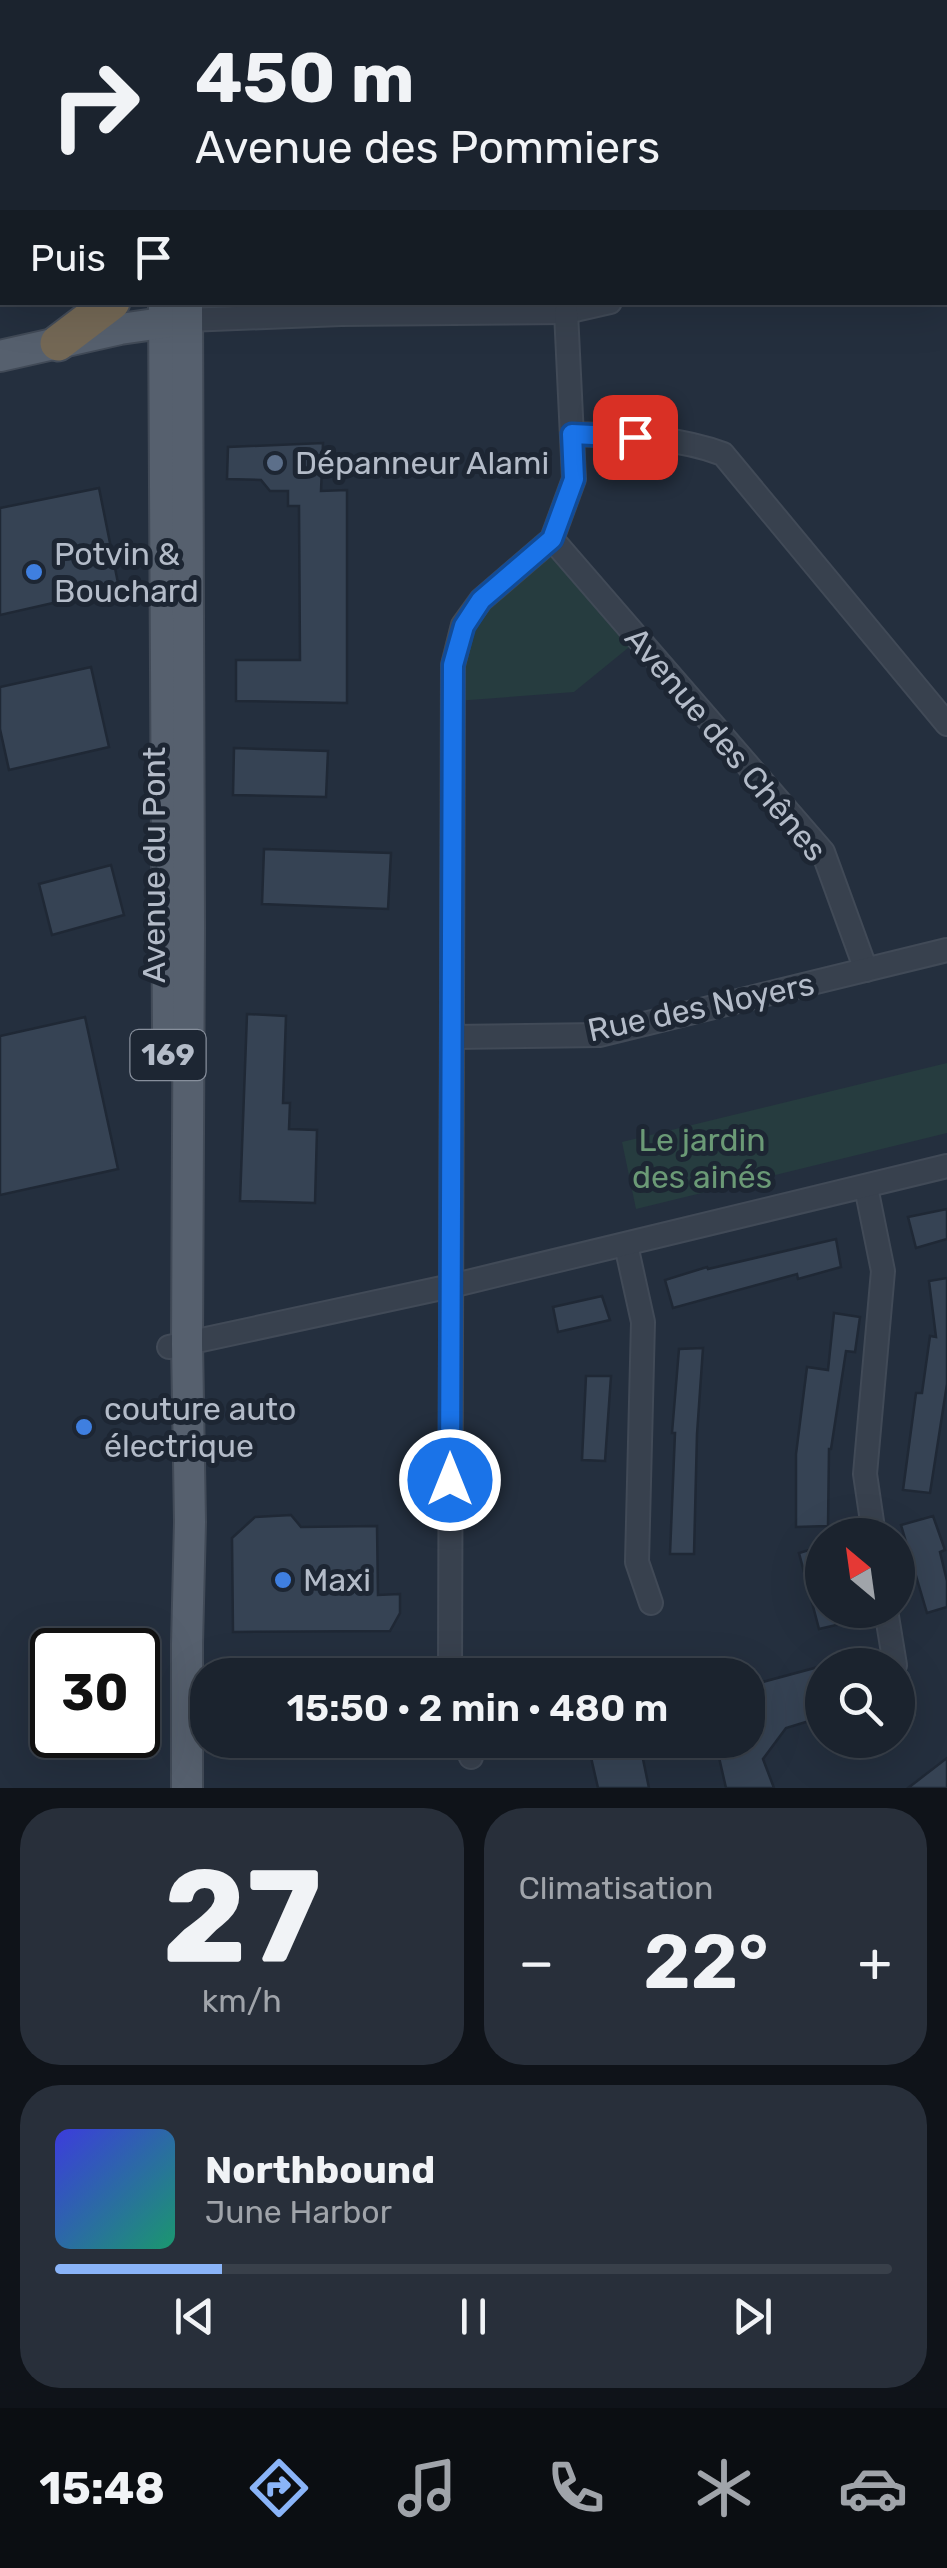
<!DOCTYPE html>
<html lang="fr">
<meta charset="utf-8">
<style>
:root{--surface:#1b232e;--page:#282f3a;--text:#f1f3f6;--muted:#a0a4aa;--line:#39404a;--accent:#8ab4f8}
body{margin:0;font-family:Rubik,sans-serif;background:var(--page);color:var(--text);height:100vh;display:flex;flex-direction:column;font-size:38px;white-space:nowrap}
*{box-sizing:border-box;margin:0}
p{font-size:32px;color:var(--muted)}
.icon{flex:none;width:55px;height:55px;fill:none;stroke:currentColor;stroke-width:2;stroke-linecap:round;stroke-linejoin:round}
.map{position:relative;height:1788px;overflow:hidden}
.side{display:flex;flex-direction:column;gap:20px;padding:20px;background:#0f1319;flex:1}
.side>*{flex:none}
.banner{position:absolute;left:0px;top:0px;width:948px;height:305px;box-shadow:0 10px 40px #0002,0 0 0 2px var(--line);background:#1b232e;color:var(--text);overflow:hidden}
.needle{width:65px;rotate:331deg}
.controls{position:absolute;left:805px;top:1518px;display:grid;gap:20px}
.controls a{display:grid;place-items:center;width:110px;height:110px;border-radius:50%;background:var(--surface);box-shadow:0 10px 40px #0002,0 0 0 2px var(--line);font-size:50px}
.speed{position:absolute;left:30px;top:1628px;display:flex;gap:20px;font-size:50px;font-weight:700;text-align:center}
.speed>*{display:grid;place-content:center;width:130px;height:130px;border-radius:50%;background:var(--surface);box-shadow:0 10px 40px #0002,0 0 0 2px var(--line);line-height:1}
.speed .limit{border:5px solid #111;border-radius:15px;background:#fff;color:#111}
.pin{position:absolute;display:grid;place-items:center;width:85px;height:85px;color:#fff;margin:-42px;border-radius:20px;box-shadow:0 5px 15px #0006}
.me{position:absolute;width:110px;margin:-55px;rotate:0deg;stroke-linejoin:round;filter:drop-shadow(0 0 8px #0008)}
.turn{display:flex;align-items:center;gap:35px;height:210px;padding:0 30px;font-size:45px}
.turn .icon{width:130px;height:130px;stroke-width:2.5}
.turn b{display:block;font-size:70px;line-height:85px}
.then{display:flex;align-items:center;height:95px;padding:0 30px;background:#0003;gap:20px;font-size:38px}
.big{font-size:75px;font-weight:600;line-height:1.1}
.side .widget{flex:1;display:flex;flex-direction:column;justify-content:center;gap:15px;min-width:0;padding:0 35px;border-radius:40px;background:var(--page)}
.side .dial{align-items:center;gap:0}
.dial b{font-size:130px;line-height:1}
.song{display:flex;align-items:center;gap:30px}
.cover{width:120px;height:120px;border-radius:15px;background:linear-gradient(135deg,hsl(240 70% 55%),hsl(160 70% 35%))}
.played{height:10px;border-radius:5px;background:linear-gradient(90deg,var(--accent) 20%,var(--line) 20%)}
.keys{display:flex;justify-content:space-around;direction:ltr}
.heat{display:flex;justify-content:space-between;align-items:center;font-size:55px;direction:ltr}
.side .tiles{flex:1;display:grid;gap:20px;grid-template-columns:1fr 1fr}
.widget:last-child{grid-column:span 2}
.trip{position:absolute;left:190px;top:1658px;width:575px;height:100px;border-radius:40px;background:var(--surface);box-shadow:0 10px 40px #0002,0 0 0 2px var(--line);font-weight:600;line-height:100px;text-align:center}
.tabs{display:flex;height:160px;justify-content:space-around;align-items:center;background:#0b0e12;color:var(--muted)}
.tabs .icon{width:70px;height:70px}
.tabs .current{color:var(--accent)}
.tabs b{font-size:45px;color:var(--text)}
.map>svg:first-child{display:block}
.green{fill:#263c3f}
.building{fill:#364354;stroke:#1f2835;stroke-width:2.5}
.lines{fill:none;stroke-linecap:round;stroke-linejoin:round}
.minor-casing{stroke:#414a57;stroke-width:26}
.major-casing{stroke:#414a57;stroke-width:34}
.highway-casing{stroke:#434c59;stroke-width:39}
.minor{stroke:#38414e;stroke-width:22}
.major{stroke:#56606e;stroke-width:30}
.highway{stroke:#746855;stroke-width:35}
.route-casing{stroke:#114b97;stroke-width:25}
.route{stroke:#1a73e8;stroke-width:18}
.service-dot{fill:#5c6f8a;stroke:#1d2633;stroke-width:4}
.shop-dot{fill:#3f7fe0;stroke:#1d2633;stroke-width:4}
.labels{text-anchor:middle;stroke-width:10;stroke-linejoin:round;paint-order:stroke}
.shield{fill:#1d2633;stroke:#878f9c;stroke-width:2.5}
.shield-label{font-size:30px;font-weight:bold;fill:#b4bcc9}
.poi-label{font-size:32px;fill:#b4bcc9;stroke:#1d2633;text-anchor:start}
.street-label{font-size:32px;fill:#b4bcc9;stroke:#1d2633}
.park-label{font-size:32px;fill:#6b9a76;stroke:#1d2633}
</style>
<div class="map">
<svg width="947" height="1788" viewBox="0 0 947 1788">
<rect width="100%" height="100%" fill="#242f3e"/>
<g class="green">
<polygon points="551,543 639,639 574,692 456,701 463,625"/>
<polygon points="947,1063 947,1133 636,1209 622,1142"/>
</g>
<g class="building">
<polygon points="323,443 321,491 347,490 347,703 236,701 236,660 300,660 299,506 288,506 288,491 270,491 261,480 227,479 228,447"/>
<polygon points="99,488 119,588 0,615 0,508"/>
<polygon points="91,667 109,747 9,770 0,729 0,687"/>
<polygon points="234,748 328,751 326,797 233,795"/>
<polygon points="264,849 391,853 388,909 262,904"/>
<polygon points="111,865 124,915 52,935 39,884"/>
<polygon points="247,1014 286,1016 283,1103 290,1103 289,1129 317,1130 315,1203 240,1201"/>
<polygon points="85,1017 118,1169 0,1195 0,1036"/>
<polygon points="947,1209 947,1239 916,1248 908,1217"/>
<polygon points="836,1239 841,1267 798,1279 797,1274 673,1308 665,1280 707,1267 708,1269"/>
<polygon points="947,1278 947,1384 930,1493 903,1490 916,1393 922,1393 930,1336 936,1337 929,1281"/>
<polygon points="602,1296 610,1320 558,1332 553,1307"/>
<polygon points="834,1313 860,1317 855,1352 846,1351 831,1449 829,1449 828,1526 796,1527 796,1454 807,1367 828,1370"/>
<polygon points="703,1348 697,1434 694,1554 670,1554 675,1433 672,1433 679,1349"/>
<polygon points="586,1376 611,1376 605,1461 582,1460"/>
<polygon points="291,1515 301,1527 377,1526 378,1595 400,1594 400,1613 390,1631 233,1632 232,1538 255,1517"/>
<polygon points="933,1516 945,1550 940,1552 947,1581 947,1607 927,1613 901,1525"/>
<polygon points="822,1546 822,1610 851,1610 854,1621 819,1629 799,1553"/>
<polygon points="822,1666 822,1717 786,1728 763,1759 774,1788 726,1788 715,1740 748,1740 748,1696 755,1684"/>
<polygon points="587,1740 639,1740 649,1788 598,1788"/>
<polygon points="947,1758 947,1788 908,1788"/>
</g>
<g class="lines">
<g class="minor-casing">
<g id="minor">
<polyline points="335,0 336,2"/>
<polyline points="483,0 507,2"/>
<polyline points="851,0 854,2"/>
<polyline points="46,2 46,0"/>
<polyline points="722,2 725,0"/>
<polyline points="0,90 2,90"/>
<polyline points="945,103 947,107"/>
<polyline points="945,233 947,233"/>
<polyline points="187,320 341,314 566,312 610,302"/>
<path d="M 572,434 C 622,436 676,436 723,454 L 947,724"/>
<polyline points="552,539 823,852 866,970"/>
<polyline points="453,1037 599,1035 947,950"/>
<polyline points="866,1187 883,1271 865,1474 874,1535"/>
<polyline points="626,1245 643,1322 637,1562 651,1603"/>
<polyline points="169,1347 451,1286 947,1166"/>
<polyline points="886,1610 895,1665"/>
<polyline points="450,1675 453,665 463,625 481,600 552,539 574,479 566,312"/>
<polyline points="898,1680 903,1712"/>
<polyline points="463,1740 471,1757"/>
</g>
</g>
<g class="major-casing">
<g id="major">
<polyline points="195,2 195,0"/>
<polyline points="164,302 168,1035"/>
<polyline points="0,356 120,329 183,320"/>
<polyline points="187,1788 187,1644 190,1522 187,1344 189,927 187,302"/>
</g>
</g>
<g class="highway-casing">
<polyline id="highway" points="58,343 112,302"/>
</g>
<use href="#minor" class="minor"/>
<use href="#major" class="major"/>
<use href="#highway" class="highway"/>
</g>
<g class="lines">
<g class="route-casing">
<polyline id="route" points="450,1480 453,665 464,626 481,600 552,539 574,479 572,434 635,437"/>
</g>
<use href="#route" class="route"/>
</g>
<circle class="service-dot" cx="275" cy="463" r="10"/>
<g class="shop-dot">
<circle cx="34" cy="572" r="10"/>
<circle cx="84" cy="1427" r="10"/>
<circle cx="283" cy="1580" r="10"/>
</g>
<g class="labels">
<rect class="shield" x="130.5" y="1030" width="75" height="50" rx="8"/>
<g class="shield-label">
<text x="168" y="1065">169</text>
</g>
<g class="poi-label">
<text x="295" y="474">Dépanneur Alami</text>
<text x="54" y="565">Potvin &amp;<tspan x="54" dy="37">Bouchard</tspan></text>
<text x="104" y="1420">couture auto<tspan x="104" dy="37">électrique</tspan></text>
<text x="303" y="1591">Maxi</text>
</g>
<g class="street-label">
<text transform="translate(726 744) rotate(50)" y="11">Avenue des Chênes</text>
<text transform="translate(154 865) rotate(-90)" y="11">Avenue du Pont</text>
<text transform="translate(701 1007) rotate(-12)" y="11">Rue des Noyers</text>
</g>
<g class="park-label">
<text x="702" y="1151">Le jardin<tspan x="702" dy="37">des ainés</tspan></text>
</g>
</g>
</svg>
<div class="controls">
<a><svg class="needle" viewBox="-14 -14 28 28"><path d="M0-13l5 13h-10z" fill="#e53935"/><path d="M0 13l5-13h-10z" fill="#a0a4aa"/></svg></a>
<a><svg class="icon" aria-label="search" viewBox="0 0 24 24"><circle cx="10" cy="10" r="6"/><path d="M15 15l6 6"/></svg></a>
</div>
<div class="speed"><div class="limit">30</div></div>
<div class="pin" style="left:635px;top:437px;background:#d93025"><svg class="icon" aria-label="arrive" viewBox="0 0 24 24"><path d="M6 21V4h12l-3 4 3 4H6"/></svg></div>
<svg class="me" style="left:450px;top:1480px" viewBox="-20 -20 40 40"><circle r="17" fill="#1a73e8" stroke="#fff" stroke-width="3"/><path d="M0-11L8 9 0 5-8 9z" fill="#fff"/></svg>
<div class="trip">15:50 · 2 min · 480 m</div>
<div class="banner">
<div class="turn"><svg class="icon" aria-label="right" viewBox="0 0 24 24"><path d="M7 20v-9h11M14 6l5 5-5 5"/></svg><div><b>450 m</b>Avenue des Pommiers</div></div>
<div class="then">Puis<svg class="icon" aria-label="arrive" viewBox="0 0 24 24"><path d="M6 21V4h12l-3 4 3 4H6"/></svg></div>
</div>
</div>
<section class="side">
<div class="tiles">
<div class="widget dial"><b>27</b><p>km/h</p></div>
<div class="widget"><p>Climatisation</p>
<div class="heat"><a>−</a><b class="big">22°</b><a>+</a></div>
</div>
<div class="widget">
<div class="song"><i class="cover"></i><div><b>Northbound</b><p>June Harbor</p></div></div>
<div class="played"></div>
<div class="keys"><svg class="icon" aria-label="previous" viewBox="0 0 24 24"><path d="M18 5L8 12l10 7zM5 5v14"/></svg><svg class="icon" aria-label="pause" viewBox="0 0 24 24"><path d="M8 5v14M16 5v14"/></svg><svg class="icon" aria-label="next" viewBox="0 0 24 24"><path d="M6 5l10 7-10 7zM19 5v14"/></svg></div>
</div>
</div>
</section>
<nav class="tabs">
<b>15:48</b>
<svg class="icon current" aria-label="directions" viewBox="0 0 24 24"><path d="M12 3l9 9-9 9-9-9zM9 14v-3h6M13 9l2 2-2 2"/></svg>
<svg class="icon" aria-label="music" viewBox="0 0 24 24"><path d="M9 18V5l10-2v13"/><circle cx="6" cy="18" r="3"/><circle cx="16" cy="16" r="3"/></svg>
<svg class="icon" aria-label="phone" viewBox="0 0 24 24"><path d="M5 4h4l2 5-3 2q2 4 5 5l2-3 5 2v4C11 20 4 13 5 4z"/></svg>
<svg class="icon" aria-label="climate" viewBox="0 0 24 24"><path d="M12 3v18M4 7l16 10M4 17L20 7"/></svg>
<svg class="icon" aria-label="car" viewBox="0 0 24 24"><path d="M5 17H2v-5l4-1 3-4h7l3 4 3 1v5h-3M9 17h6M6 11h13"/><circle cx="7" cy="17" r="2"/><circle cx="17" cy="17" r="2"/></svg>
</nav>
